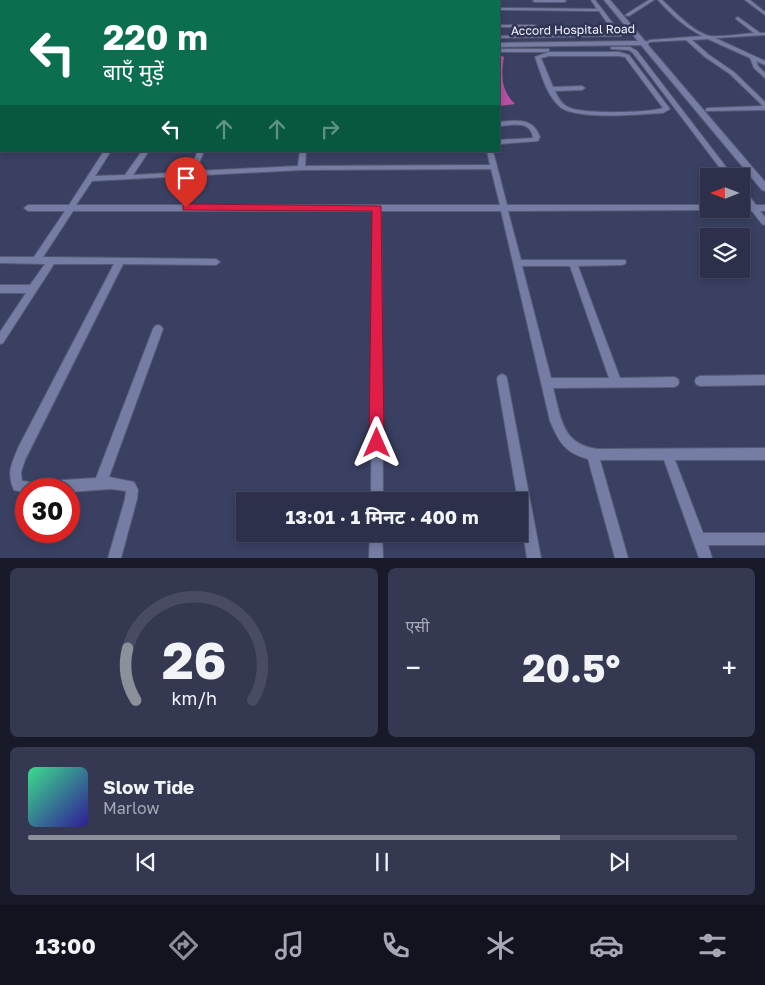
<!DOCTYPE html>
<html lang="hi">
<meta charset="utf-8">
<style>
:root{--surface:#2c304a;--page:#343851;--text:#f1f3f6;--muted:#a6a9b5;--line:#484b62;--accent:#8c9099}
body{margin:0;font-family:"Golos Text","Noto Sans Devanagari",sans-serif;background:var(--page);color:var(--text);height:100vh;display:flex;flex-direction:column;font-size:19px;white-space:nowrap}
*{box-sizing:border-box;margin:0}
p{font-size:16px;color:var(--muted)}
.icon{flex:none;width:28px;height:28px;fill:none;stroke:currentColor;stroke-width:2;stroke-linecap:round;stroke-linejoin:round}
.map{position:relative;height:558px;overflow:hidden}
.details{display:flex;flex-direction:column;gap:10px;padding:10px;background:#181a29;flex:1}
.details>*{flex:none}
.guide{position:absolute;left:0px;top:0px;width:500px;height:152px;box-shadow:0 2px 8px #0003,0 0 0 1px var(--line);background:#0b6e4f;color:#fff;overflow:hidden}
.needle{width:32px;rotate:270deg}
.tools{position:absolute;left:700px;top:168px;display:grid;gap:10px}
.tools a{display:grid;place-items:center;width:50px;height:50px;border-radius:0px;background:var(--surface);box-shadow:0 2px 8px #0003,0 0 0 1px var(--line);font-size:25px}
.speed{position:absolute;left:15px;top:478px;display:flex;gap:10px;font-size:25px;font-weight:700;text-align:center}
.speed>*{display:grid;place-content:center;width:65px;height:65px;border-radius:50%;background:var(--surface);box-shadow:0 2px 8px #0003,0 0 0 1px var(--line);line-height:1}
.speed .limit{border:8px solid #d22;background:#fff;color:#111}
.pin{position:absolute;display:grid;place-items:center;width:42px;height:42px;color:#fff;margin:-51px -21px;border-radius:50% 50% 50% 0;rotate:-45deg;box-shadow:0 0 5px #0007}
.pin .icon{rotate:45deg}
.me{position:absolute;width:55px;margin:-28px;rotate:0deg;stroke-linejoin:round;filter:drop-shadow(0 0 4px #0008)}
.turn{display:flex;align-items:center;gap:18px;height:105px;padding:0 20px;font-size:22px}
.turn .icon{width:65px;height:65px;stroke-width:2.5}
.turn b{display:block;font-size:35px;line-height:42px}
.lanes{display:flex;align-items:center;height:48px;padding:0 20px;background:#0003;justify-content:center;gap:25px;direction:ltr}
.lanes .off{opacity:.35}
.big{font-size:38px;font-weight:700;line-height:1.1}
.details .card{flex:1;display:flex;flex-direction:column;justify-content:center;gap:8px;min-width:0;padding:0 18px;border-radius:8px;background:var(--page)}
.details .dial{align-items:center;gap:0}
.dial svg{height:130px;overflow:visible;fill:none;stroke:var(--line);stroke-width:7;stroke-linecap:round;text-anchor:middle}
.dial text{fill:var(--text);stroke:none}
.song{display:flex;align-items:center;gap:15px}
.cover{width:60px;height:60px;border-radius:8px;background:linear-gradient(135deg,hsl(150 70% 55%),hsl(250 70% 35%))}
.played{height:5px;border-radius:2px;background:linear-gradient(90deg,var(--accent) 75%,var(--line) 75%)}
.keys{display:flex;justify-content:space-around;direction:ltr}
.heat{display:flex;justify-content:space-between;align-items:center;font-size:28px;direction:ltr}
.details .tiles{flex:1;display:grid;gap:10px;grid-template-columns:1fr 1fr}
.card:last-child{grid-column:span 2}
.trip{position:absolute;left:236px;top:492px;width:292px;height:50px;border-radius:0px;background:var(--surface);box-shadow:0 2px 8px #0003,0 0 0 1px var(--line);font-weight:700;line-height:50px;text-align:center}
.menu{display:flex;height:80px;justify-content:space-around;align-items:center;background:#12131e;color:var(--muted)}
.menu .icon{width:35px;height:35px}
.menu .on{color:var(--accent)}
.menu b{font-size:22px;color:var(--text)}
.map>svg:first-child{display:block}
.water{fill:#b851a1}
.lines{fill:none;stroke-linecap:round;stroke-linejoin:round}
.minor-casing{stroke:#585b75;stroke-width:2}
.tertiary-casing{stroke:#585b75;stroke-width:2}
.minor{fill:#767da4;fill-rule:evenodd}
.tertiary{fill:#767da4;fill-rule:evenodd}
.route{fill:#e11d48;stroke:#92132f}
.labels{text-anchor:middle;stroke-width:5;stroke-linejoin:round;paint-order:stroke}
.far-street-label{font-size:12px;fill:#f1f3fb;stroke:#303557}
</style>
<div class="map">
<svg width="765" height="558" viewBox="0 0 765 558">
<rect width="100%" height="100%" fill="#3a4062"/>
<path class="water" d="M 499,55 L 504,57 C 501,76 501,90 515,104 L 499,106 Z"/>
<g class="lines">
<g class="minor-casing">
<g id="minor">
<rect x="289" y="0" width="4" height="1"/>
<rect x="380" y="0" width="4" height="1"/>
<rect x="420" y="0" width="4" height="1"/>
<polygon points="460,0 464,0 465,1 461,1"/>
<polygon points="492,0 496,0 497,1 493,1"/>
<polygon points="534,0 565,0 566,1 564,2 535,2 533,1"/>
<polygon points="591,0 595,0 621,34 621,36 499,38 499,36 615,34 599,11 499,10 499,8 597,9"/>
<polygon points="649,0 654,0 629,16 625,15"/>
<path d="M 658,0 L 662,0 C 674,11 694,33 710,36 C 720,37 743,34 754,33 L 736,19 L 736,18 L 738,17 L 760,33 L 765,33 L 765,35 L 715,38 L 765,61 L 765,65 L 756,61 L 758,66 L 765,73 L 765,78 L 754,68 L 750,58 L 708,39 L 692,40 L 709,55 L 734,72 L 765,102 L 765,110 L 706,111 L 706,109 L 708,108 L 763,106 L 730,74 L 705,57 L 686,40 L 648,42 L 648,41 L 650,40 L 703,36 C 685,28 671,14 658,0 Z"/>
<polygon points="745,0 750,0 765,12 765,15"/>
<rect x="0" y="12" width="1" height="2"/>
<polygon points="499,25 534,25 536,26 534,27 499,27"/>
<polygon points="0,44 1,45 1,47 0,48"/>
<polygon points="611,47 630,47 637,51 733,176 726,176 633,53 629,50 611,49"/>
<polygon points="549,49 549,51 547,52 499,52 499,49"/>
<path d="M 549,52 L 619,52 L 629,55 L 670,109 L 663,113 C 641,114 575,121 559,106 C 546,94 541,73 535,57 ZM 549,56 L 619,56 L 625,57 L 663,108 C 647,113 585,114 570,108 C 562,105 558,98 555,91 L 582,90 L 585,88 L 582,86 L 553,87 L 541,58 Z"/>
<rect x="0" y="58" width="1" height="4"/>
<polygon points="1,71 1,75 0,76 0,72"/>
<rect x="0" y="85" width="1" height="4"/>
<path d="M 511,121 C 525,120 535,123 540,137 L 538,141 L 499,144 L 499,140 L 533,138 C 531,120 512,125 499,126 L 499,122 Z"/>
<path d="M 104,151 L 111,151 L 95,176 L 125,175 L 142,151 L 149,151 L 133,175 L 189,172 L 198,151 L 204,151 L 196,171 L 298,166 L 300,151 L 306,151 L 305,166 L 490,165 L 487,151 L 493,151 L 507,205 L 709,205 L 709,209 L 712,209 L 712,210 L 508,211 L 521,260 L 625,260 L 626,262 L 625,264 L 622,265 L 578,266 L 620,378 L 674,377 L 678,379 L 679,382 L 678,385 L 674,387 L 553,388 C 561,417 561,444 597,449 L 765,448 L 765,460 L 675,460 L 703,533 L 765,533 L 765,545 L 708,545 L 712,558 L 699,558 L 664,460 L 600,460 L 628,558 L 615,558 L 588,459 C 565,453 559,442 550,421 L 501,211 L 381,211 L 383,501 L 371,501 L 373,211 L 73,211 L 43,257 L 216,259 L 220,262 L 216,265 L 123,264 L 25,460 L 21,472 L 22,481 L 30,482 L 96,478 L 153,329 L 155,326 L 158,325 L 161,326 L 163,329 L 109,477 L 134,482 L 138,490 L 137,499 L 121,558 L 108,558 L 125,499 L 126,491 L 111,489 L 69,492 L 69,489 L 26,489 L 26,493 L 14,490 C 6,472 12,463 19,446 L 114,264 L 54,264 L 3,343 L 0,344 L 0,332 L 26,293 L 0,293 L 0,285 L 30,285 L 45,264 L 0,263 L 0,257 L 34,257 L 65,211 L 28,211 L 24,208 L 28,205 L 69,205 ZM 491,169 L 500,205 L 76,205 L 92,181 L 301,170 ZM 522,266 L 570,266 L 609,378 L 551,378 Z"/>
<polygon points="741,189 744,189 756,205 765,205 765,211 760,211 765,217 765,225 762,224 752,211 738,210 738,209 741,209 741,205 748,205 741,196"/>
<polygon points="502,374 506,376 507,379 541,558 527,558 520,515 520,501 518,501 497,379 498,376"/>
<polygon points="765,375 765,385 700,386 696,384 695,381 696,378 700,376"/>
<polygon points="370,534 382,534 383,558 369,558"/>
</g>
</g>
<g class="tertiary-casing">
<g id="tertiary">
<polygon points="604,0 610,0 645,41 649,42 648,45 765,182 765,191 762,190 641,45 499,47 499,43 638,41"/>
<rect x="0" y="50" width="1" height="4"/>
</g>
</g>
<use href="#minor" class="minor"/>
<use href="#tertiary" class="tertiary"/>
</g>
<polygon class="route" points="186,204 381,206 384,443 382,448 377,450 371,448 369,443 372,211 183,210 183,205"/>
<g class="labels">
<g class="far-street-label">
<text transform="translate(573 30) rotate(-1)" y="4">Accord Hospital Road</text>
</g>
</g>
</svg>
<div class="tools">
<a><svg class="needle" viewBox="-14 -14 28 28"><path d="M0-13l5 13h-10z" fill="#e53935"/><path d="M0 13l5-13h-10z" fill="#a6a9b5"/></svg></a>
<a><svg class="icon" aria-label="layers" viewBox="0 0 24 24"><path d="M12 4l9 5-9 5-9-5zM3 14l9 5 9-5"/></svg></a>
</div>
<div class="speed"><div class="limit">30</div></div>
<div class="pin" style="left:186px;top:208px;background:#d93025"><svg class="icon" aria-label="arrive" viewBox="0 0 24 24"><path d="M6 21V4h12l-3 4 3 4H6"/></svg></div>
<svg class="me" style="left:377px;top:443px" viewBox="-20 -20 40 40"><path d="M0-17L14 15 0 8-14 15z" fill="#e11d48" stroke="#fff" stroke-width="4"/></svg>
<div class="trip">13:01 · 1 मिनट · 400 m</div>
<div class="guide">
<div class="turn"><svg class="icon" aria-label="left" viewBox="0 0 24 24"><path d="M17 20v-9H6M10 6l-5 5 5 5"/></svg><div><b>220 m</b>बाएँ मुड़ें</div></div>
<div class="lanes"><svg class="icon" aria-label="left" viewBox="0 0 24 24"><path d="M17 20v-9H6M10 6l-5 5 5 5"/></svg><svg class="icon off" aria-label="ahead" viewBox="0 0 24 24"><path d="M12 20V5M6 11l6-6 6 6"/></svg><svg class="icon off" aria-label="ahead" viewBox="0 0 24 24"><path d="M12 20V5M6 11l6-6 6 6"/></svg><svg class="icon off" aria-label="right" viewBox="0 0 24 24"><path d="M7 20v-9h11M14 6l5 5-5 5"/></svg></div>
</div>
</div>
<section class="details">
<div class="tiles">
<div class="card dial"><svg viewBox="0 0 100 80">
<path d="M14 69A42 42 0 1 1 86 69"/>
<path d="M14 69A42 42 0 0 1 9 37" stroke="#8c9099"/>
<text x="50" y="56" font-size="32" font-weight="700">26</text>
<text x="50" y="72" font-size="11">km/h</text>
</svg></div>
<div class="card"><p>एसी</p>
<div class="heat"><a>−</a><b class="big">20.5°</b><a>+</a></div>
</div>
<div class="card">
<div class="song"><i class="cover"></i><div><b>Slow Tide</b><p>Marlow</p></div></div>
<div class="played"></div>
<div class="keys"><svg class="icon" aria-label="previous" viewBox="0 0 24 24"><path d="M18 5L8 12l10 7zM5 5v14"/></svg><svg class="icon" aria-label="pause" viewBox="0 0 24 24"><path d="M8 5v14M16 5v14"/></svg><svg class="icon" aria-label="next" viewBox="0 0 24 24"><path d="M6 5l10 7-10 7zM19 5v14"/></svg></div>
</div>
</div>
</section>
<nav class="menu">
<b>13:00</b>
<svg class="icon on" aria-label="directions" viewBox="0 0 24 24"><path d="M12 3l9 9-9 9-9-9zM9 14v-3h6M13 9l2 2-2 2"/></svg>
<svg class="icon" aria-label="music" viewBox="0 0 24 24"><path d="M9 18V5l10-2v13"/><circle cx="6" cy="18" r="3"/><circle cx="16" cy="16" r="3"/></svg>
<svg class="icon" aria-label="phone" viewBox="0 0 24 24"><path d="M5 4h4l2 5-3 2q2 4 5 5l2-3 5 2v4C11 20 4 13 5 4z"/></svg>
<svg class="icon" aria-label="climate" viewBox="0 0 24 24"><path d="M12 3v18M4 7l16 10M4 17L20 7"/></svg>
<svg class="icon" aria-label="car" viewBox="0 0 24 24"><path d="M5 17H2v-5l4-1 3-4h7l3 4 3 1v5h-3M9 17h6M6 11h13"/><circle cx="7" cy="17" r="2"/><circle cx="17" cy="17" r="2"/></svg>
<svg class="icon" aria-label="filters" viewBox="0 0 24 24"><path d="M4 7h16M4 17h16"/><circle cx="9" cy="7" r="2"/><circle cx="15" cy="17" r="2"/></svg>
</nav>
